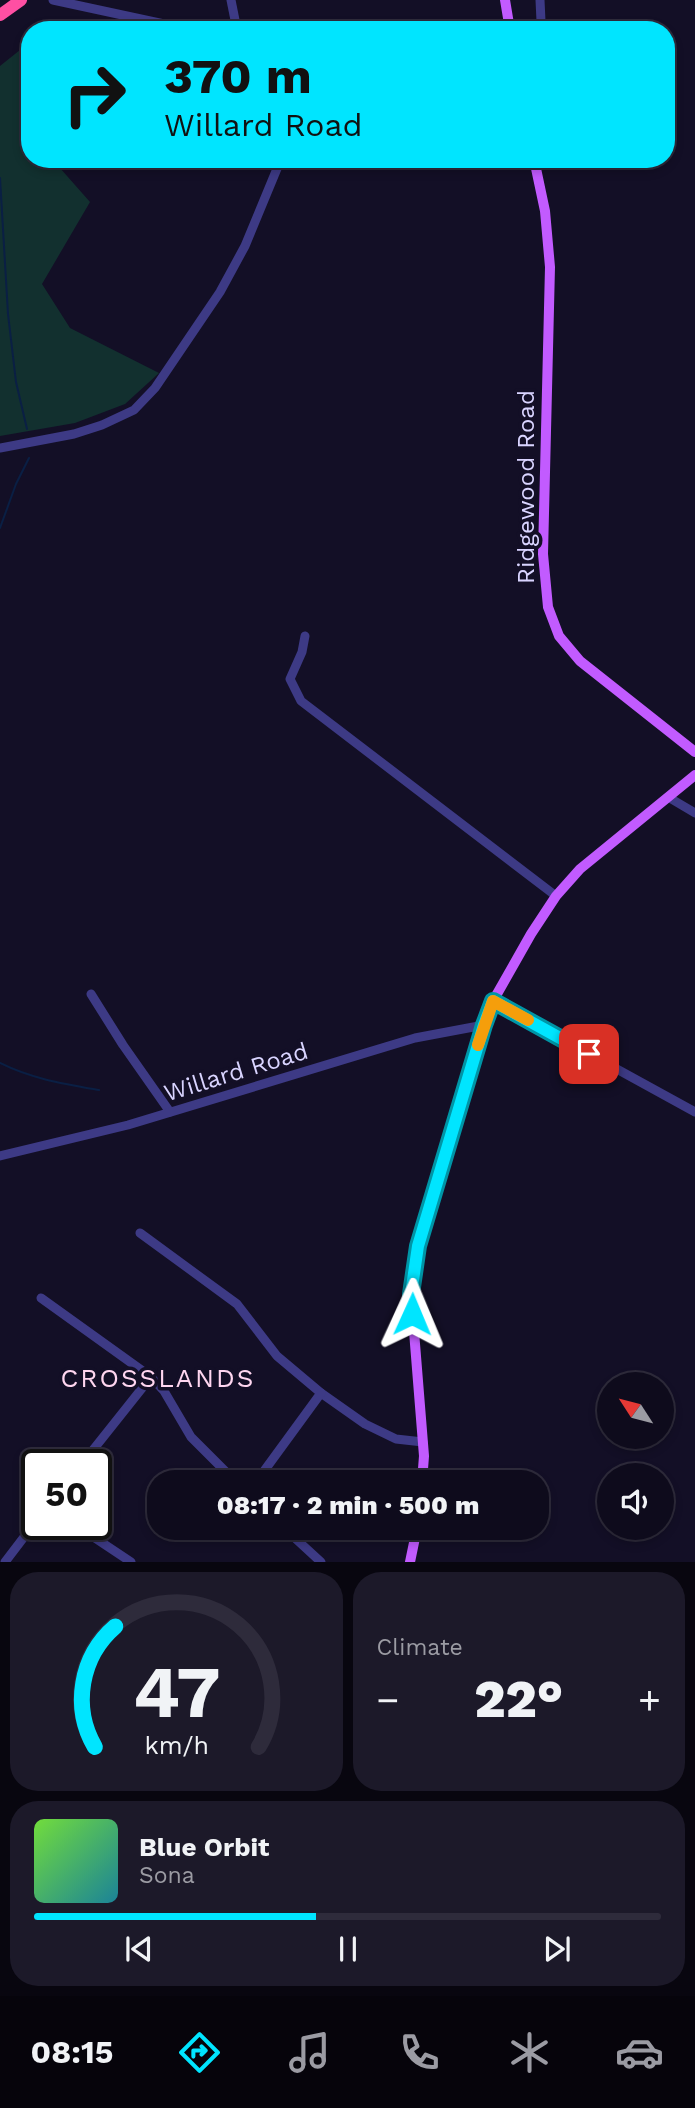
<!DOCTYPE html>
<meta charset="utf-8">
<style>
:root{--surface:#0e0b1c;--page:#1c1929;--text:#f1f3f6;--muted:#9b9ba3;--line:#2e2b3b;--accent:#00e5ff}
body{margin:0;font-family:"Work Sans",sans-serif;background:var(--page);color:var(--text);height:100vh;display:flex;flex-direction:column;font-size:26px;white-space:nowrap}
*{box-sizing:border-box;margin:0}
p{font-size:23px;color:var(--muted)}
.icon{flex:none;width:38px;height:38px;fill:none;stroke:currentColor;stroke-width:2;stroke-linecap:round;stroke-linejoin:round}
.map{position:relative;height:1562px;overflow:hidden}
.drawer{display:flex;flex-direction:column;gap:10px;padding:10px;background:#08060f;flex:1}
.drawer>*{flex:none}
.guide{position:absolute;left:21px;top:21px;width:654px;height:147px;border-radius:28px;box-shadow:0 4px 10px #0003,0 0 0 2px var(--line);background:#00e5ff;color:#111;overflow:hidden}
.needle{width:46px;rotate:306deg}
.tools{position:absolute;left:597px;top:1372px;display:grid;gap:14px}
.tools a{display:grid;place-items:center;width:77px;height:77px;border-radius:50%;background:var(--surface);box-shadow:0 4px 10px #0003,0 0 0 2px var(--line);font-size:35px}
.speed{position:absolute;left:21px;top:1449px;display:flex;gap:14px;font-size:35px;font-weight:700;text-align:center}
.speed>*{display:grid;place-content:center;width:91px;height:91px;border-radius:50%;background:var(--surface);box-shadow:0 4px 10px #0003,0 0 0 2px var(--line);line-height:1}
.speed .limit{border:4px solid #111;border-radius:10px;background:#fff;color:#111}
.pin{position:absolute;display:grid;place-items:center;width:60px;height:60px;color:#fff;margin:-30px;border-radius:14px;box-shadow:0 4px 10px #0006}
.me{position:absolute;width:77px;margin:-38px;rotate:1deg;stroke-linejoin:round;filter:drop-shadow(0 0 5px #0008)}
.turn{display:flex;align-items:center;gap:24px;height:147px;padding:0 28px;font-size:32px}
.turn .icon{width:91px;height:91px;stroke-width:2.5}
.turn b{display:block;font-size:49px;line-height:60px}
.big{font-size:52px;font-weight:800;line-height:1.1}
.drawer .widget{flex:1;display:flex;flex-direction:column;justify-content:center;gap:10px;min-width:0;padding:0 24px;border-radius:28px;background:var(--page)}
.drawer .dial{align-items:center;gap:0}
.dial svg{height:182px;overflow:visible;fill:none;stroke:var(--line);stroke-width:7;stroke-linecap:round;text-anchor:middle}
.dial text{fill:var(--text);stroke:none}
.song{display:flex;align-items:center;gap:21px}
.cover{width:84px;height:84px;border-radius:10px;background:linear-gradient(135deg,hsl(100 70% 55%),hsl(190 70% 35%))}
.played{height:7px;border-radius:4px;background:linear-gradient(90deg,var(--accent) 45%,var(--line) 45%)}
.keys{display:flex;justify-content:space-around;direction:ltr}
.heat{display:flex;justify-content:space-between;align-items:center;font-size:38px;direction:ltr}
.drawer .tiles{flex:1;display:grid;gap:10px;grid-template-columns:1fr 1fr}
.widget:last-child{grid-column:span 2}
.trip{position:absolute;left:147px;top:1470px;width:402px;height:70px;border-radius:28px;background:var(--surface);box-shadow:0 4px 10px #0003,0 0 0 2px var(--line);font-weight:800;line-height:70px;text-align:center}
.dock{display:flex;height:112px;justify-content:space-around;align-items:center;background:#06040b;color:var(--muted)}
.dock .icon{width:49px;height:49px}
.dock .current{color:var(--accent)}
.dock b{font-size:32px;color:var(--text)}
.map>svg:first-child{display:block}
.green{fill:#12302f}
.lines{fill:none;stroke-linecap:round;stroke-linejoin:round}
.stream{stroke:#0a1f44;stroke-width:2}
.minor{stroke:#3d3a85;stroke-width:9}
.major{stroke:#c25bff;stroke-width:10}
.highway{stroke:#ff4fa3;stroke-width:12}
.route-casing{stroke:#0095a6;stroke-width:18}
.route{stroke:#00e5ff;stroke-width:12}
.slow{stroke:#f59e0b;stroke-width:12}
.labels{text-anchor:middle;stroke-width:7;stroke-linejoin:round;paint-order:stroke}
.street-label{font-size:24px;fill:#d9d4ff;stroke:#130f26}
.neighbourhood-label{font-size:26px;letter-spacing:2px;fill:#ffd6f0;stroke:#130f26}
</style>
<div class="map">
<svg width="695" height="1562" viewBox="0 0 695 1562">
<rect width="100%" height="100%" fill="#130f26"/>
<polygon class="green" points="30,42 30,159 52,159 90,202 42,284 70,328 159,373 125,404 75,423 0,436 0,66"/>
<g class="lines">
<g class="stream">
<polyline points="0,178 8,314 16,382 27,429"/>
<polyline points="0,528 16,484 29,458"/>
<path d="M 0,1063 C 32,1079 64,1084 99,1090"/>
</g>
<g class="minor">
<polyline points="53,0 192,30"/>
<polyline points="231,0 237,30"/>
<polyline points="536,30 541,21 540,0"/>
<polyline points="0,448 74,434 102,425 134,410 155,388 220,292 245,246 281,159"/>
<polyline points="305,636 302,652 290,679 301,701 556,896"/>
<polyline points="668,797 695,813"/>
<polyline points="91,994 123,1045 170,1112"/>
<polyline points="493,1001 695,1112"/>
<polyline points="0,1156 128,1125 415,1038 484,1025"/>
<polyline points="140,1233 237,1304 277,1356 321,1393 365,1424 396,1439 423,1442"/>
<polyline points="41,1298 151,1377 164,1391 191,1437 236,1482"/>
<polyline points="81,1465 151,1377"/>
<polyline points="256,1482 321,1393"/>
<polyline points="74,1524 131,1562"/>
<polyline points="284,1528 321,1562"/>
<polyline points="5,1562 37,1520"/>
</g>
<g class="major">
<polyline points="505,0 510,30"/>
<polyline points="534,159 545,211 550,267 543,554 548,607 559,636 580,661 695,752"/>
<polyline points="422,1482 424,1456 411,1294 418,1246 484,1025 493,1001 531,934 556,896 580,869 695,775"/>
<polyline points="410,1562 417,1528"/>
</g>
<polyline class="highway" points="0,15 21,0"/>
</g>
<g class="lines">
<g class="route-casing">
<polyline id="route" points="412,1314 411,1294 418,1246 484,1025 493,1001 589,1054"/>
</g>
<use href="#route" class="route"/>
<polyline class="slow" points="478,1045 493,1001 528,1020"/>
</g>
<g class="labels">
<g class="street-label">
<text transform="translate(526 487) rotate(-90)" y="8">Ridgewood Road</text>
<text transform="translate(236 1072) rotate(-17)" y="8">Willard Road</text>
</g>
<g class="neighbourhood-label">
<text x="158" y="1387">CROSSLANDS</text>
</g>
</g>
</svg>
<div class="tools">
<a><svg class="needle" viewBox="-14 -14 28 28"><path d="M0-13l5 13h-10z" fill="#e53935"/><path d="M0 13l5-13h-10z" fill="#9b9ba3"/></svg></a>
<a><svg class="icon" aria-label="sound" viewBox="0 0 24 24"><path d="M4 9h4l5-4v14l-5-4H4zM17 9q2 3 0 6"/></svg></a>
</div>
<div class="speed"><div class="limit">50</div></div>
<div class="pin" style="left:589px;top:1054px;background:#d93025"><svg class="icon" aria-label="arrive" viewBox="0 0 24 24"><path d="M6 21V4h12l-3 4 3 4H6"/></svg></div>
<svg class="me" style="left:412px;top:1314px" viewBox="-20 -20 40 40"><path d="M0-17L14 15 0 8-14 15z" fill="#00e5ff" stroke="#fff" stroke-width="4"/></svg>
<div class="trip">08:17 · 2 min · 500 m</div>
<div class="guide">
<div class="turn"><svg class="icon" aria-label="right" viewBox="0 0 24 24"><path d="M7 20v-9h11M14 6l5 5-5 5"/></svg><div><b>370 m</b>Willard Road</div></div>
</div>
</div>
<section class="drawer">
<div class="tiles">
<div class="widget dial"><svg viewBox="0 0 100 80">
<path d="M14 69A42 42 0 1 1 86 69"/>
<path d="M14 69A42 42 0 0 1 23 16" stroke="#00e5ff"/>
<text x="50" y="56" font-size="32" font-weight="700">47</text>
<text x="50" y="72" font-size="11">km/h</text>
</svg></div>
<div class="widget"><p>Climate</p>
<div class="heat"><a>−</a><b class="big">22°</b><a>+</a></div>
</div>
<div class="widget">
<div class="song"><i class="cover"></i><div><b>Blue Orbit</b><p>Sona</p></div></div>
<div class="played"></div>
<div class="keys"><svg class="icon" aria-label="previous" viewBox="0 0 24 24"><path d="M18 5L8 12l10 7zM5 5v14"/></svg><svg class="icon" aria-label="pause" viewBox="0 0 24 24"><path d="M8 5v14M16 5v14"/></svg><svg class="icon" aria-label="next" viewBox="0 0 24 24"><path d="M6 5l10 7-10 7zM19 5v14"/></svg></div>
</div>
</div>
</section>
<nav class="dock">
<b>08:15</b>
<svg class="icon current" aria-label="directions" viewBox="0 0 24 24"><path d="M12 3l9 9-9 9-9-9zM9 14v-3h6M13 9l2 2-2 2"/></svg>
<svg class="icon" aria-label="music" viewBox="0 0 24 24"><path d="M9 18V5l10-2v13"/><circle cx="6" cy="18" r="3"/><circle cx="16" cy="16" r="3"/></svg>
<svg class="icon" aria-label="phone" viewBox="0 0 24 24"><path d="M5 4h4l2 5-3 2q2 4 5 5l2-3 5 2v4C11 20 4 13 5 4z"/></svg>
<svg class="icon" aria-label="climate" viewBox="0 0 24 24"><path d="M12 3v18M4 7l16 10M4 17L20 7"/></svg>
<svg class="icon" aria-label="car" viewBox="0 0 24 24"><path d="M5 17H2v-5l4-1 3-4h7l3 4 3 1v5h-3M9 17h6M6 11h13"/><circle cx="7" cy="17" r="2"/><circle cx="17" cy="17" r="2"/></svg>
</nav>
